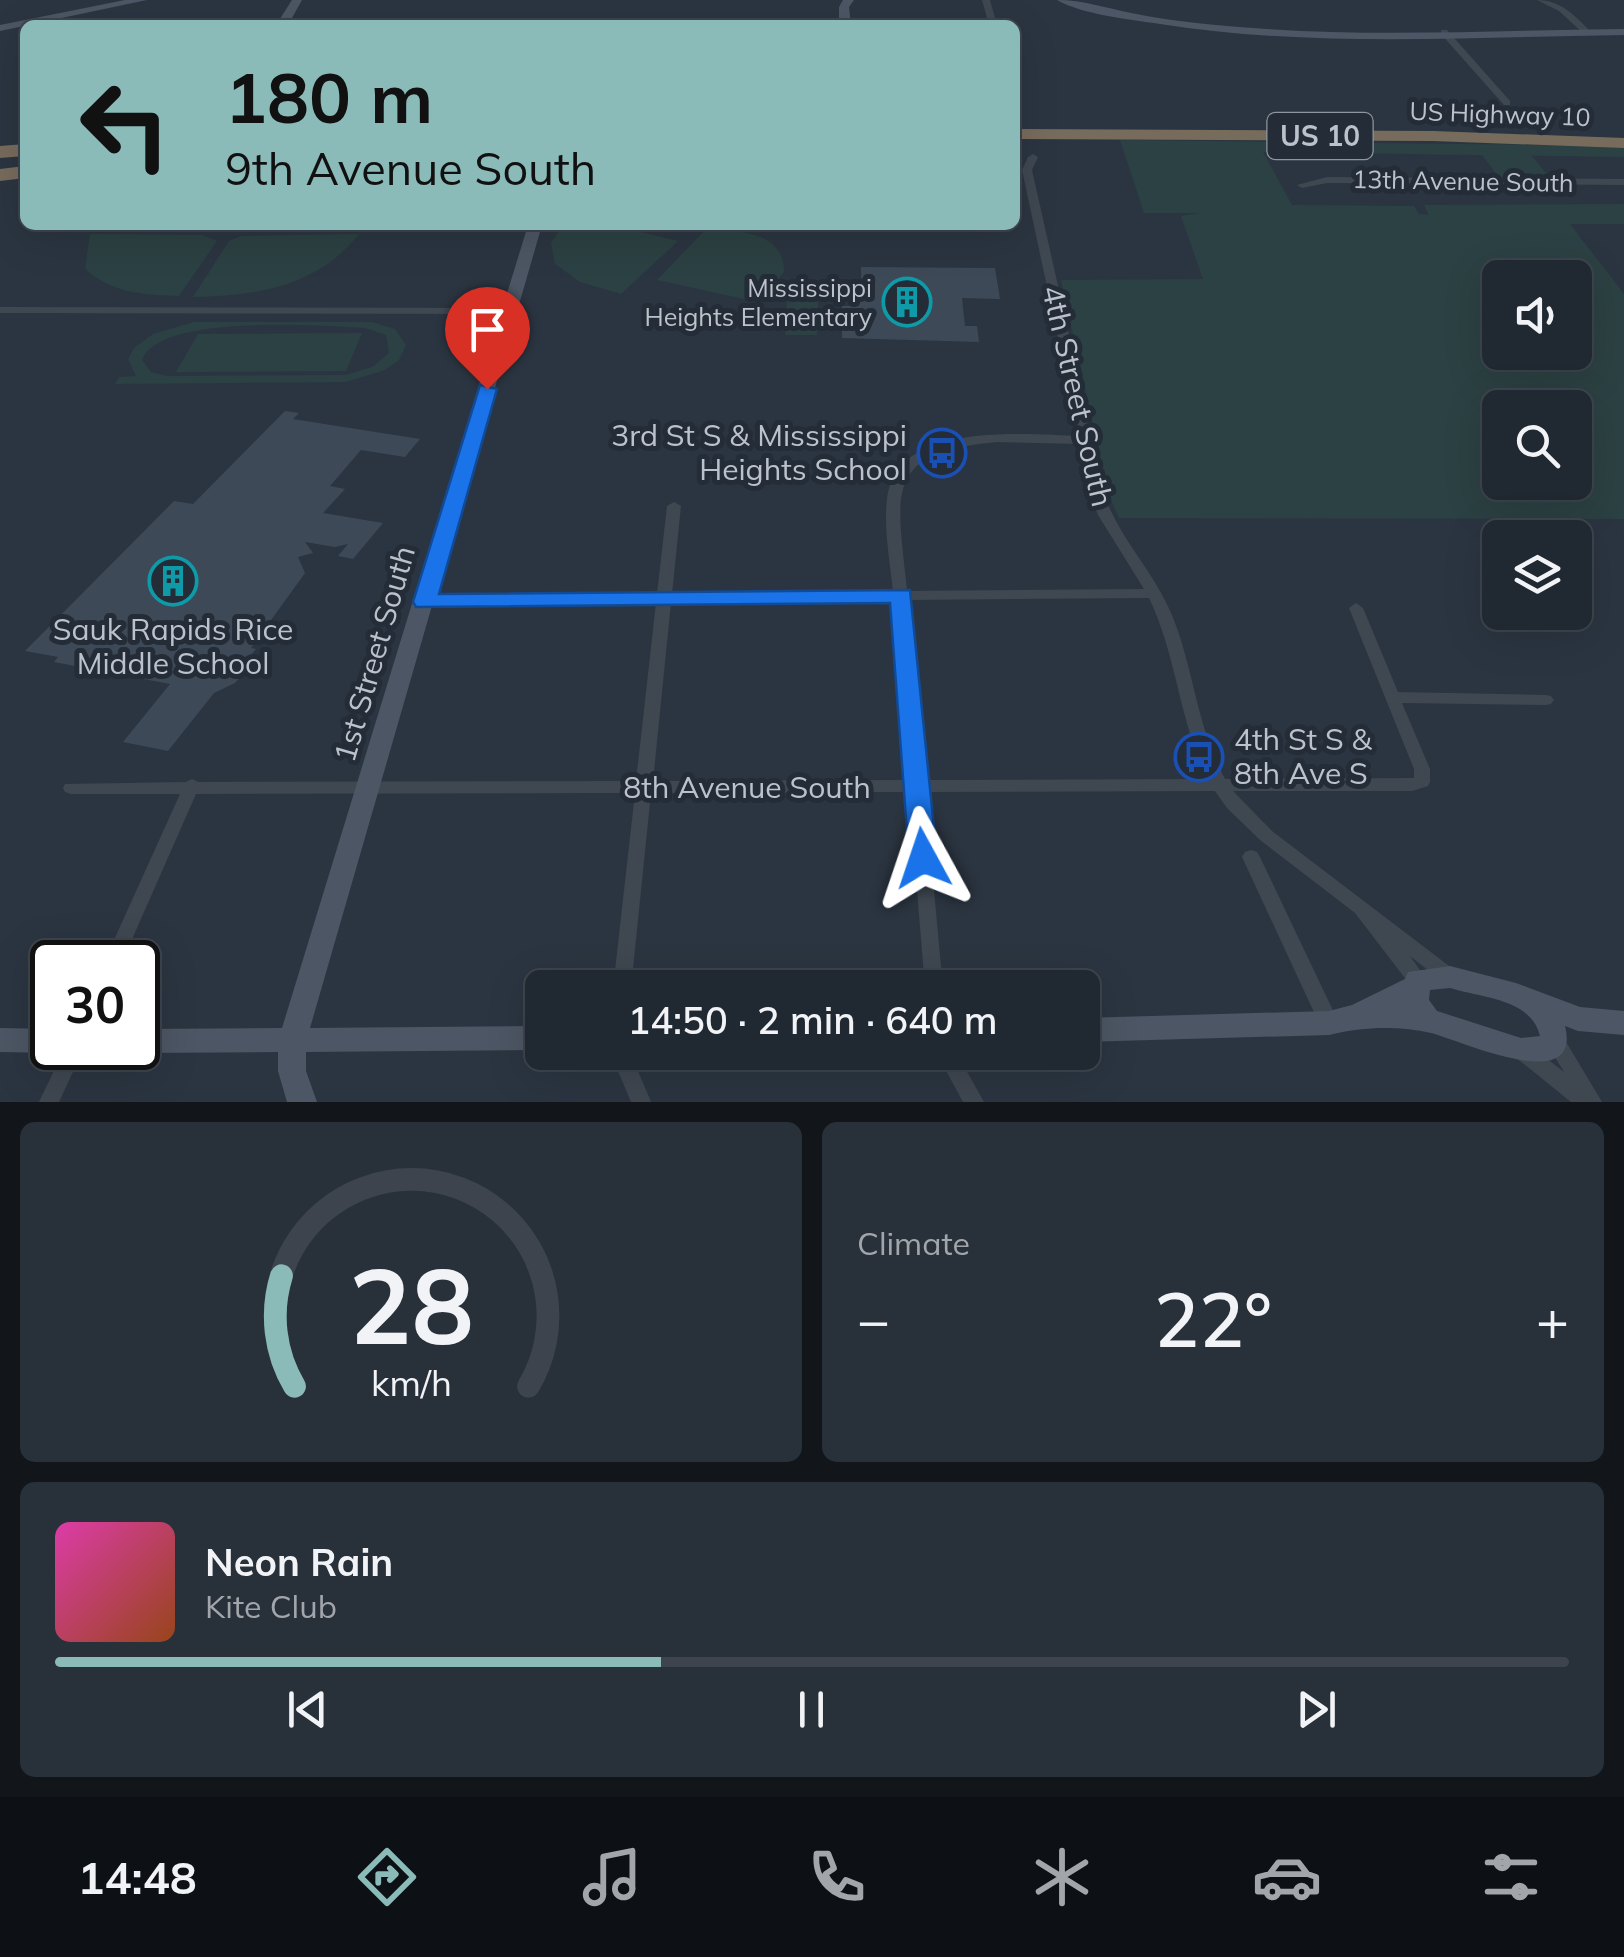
<!DOCTYPE html>
<meta charset="utf-8">
<style>
:root{--surface:#202831;--page:#283039;--text:#f1f3f6;--muted:#a2a6ab;--line:#3d444d;--accent:#8bbbb9}
body{margin:0;font-family:Mulish,sans-serif;background:var(--page);color:var(--text);height:100vh;display:flex;flex-direction:column;font-size:38px;white-space:nowrap}
*{box-sizing:border-box;margin:0}
p{font-size:32px;color:var(--muted)}
.icon{flex:none;width:55px;height:55px;fill:none;stroke:currentColor;stroke-width:2;stroke-linecap:round;stroke-linejoin:round}
.map{position:relative;height:1102px;overflow:hidden}
.details{display:flex;flex-direction:column;gap:20px;padding:20px;background:#12161b;flex:1}
.details>*{flex:none}
.guide{position:absolute;left:20px;top:20px;width:1000px;height:210px;border-radius:15px;box-shadow:0 10px 40px #0002,0 0 0 2px var(--line);background:#8bbbb9;color:#111;overflow:hidden}
.tools{position:absolute;left:1482px;top:260px;display:grid;gap:20px}
.tools a{display:grid;place-items:center;width:110px;height:110px;border-radius:15px;background:var(--surface);box-shadow:0 10px 40px #0002,0 0 0 2px var(--line);font-size:50px}
.speed{position:absolute;left:30px;top:940px;display:flex;gap:20px;font-size:50px;font-weight:700;text-align:center}
.speed>*{display:grid;place-content:center;width:130px;height:130px;border-radius:50%;background:var(--surface);box-shadow:0 10px 40px #0002,0 0 0 2px var(--line);line-height:1}
.speed .limit{border:5px solid #111;border-radius:15px;background:#fff;color:#111}
.pin{position:absolute;display:grid;place-items:center;width:85px;height:85px;color:#fff;margin:-102px -42px;border-radius:50% 50% 50% 0;rotate:-45deg;box-shadow:0 0 10px #0007}
.pin .icon{rotate:45deg}
.me{position:absolute;width:110px;margin:-55px;rotate:355deg;stroke-linejoin:round;filter:drop-shadow(0 0 8px #0008)}
.turn{display:flex;align-items:center;gap:35px;height:210px;padding:0 40px;font-size:45px}
.turn .icon{width:130px;height:130px;stroke-width:2.5}
.turn b{display:block;font-size:70px;line-height:85px}
.big{font-size:75px;font-weight:600;line-height:1.1}
.details .card{flex:1;display:flex;flex-direction:column;justify-content:center;gap:15px;min-width:0;padding:0 35px;border-radius:15px;background:var(--page)}
.details .dial{align-items:center;gap:0}
.dial svg{height:260px;overflow:visible;fill:none;stroke:var(--line);stroke-width:7;stroke-linecap:round;text-anchor:middle}
.dial text{fill:var(--text);stroke:none}
.song{display:flex;align-items:center;gap:30px}
.cover{width:120px;height:120px;border-radius:15px;background:linear-gradient(135deg,hsl(320 70% 55%),hsl(20 70% 35%))}
.played{height:10px;border-radius:5px;background:linear-gradient(90deg,var(--accent) 40%,var(--line) 40%)}
.keys{display:flex;justify-content:space-around;direction:ltr}
.heat{display:flex;justify-content:space-between;align-items:center;font-size:55px;direction:ltr}
.details .tiles{flex:1;display:grid;gap:20px;grid-template-columns:1fr 1fr}
.card:last-child{grid-column:span 2}
.trip{position:absolute;left:525px;top:970px;width:575px;height:100px;border-radius:15px;background:var(--surface);box-shadow:0 10px 40px #0002,0 0 0 2px var(--line);font-weight:600;line-height:100px;text-align:center}
.menu{display:flex;height:160px;justify-content:space-around;align-items:center;background:#0d1014;color:var(--muted)}
.menu .icon{width:70px;height:70px}
.menu .on{color:var(--accent)}
.menu b{font-size:45px;color:var(--text)}
.map>svg:first-child{display:block}
.green{fill:#2c4143;fill-rule:evenodd}
.building{fill:#3d4957}
.lines{fill:none;stroke-linecap:round;stroke-linejoin:round}
.street{fill:#3f4751;fill-rule:evenodd}
.secondary{fill:#4d5664;fill-rule:evenodd}
.highway{fill:#776b5c;fill-rule:evenodd}
.route{fill:#1a73e8;stroke:#114b97;stroke-width:2.5}
.labels{text-anchor:middle;stroke-width:10;stroke-linejoin:round;paint-order:stroke}
.far-street-label{font-size:25px;fill:#bcc2cb;stroke:#232c37}
.far-poi-label{font-size:25px;fill:#bcc2cb;stroke:#232c37;text-anchor:end}
.shield{fill:#232c37;stroke:#8e959f;stroke-width:2.5}
.shield-label{font-size:28px;font-weight:bold;fill:#bcc2cb}
.street-label{font-size:30px;fill:#bcc2cb;stroke:#232c37}
.poi-label{font-size:30px;fill:#bcc2cb;stroke:#232c37;text-anchor:end}
</style>
<div class="map">
<svg width="1624" height="1102" viewBox="0 0 1624 1102">
<rect width="100%" height="100%" fill="#2b3541"/>
<g class="green">
<path d="M 1120,140 L 1624,146 L 1624,157 L 1263,152 L 1292,205 L 1414,206 L 1419,214 L 1429,215 L 1424,205 L 1624,204 L 1624,224 L 1570,224 L 1624,294 L 1624,519 L 1119,518 L 1108,493 L 1061,280 L 1203,279 L 1181,216 L 1200,213 L 1144,213 ZM 1500,278 L 1575,278 L 1575,352 L 1500,352 ZM 1500,408 L 1575,408 L 1575,482 L 1500,482 Z"/>
<polygon points="1482,155 1531,155 1551,179 1500,179"/>
<polygon points="563,225 612,225 678,241 621,294 580,282 555,264 551,243"/>
<path d="M 707,228 C 738,232 784,230 784,272 L 758,302 L 657,280 Z"/>
<path d="M 90,234 L 202,235 L 217,241 L 179,296 C 144,295 112,293 85,269 Z"/>
<path d="M 359,234 C 317,287 256,296 193,297 L 229,241 L 241,236 Z"/>
<polygon points="787,301 818,302 817,335 785,335"/>
<path d="M 194,322 L 372,322 L 395,329 L 406,345 L 399,360 L 385,370 L 346,382 L 115,384 L 119,377 L 136,376 L 128,359 L 134,348 L 153,334 ZM 365,328 L 386,335 L 389,353 L 372,367 L 345,375 L 167,376 L 151,372 L 142,360 C 159,313 320,326 365,328 Z"/>
<polygon points="362,333 346,371 176,372 198,334"/>
</g>
<g class="building">
<polygon points="861,267 995,268 1000,299 962,298 965,326 977,326 979,342 842,338 842,306 859,306 859,297 872,297 872,278 861,278"/>
<polygon points="285,411 299,413 293,419 420,439 405,457 361,450 330,486 345,489 323,513 383,523 353,559 338,556 348,544 335,547 305,542 313,553 298,557 305,573 251,648 256,649 236,674 242,675 235,683 214,693 168,751 123,742 170,684 54,662 58,657 25,651 174,501 193,504"/>
</g>
<g class="lines">
<g class="street">
<polygon points="982,0 990,0 997,25 989,25"/>
<path d="M 1537,0 C 1561,0 1575,16 1591,32 L 1584,34 L 1559,11 Z"/>
<polygon points="1441,30 1447,30 1510,101 1510,105 1504,105 1441,34"/>
<path d="M 1033,154 L 1038,157 L 1032,170 L 1106,500 C 1123,542 1155,574 1172,615 C 1194,669 1197,728 1225,779 L 1414,778 L 1414,769 L 1349,608 L 1356,603 L 1363,608 L 1398,692 L 1546,695 L 1551,696 L 1554,700 L 1551,704 L 1546,705 L 1402,703 L 1430,769 L 1430,782 L 1428,786 L 1412,791 L 1233,791 L 1272,831 L 1457,972 L 1459,977 L 1457,982 L 1450,985 L 1443,982 L 1410,956 L 1427,980 L 1425,986 L 1418,988 L 1411,986 L 1355,913 L 1260,840 L 1227,808 L 1215,791 L 925,792 L 943,988 L 925,988 L 909,792 L 651,793 L 631,988 L 613,988 L 635,793 L 196,794 L 122,962 L 104,962 L 180,794 L 71,794 L 65,792 L 63,788 L 65,784 L 186,782 L 192,779 L 198,782 L 636,781 L 656,603 L 425,606 L 418,601 L 420,598 L 657,594 L 667,506 L 674,502 L 681,506 L 672,594 L 893,591 C 890,561 880,511 891,482 C 914,423 1029,434 1079,436 L 1022,170 L 1028,157 ZM 997,442 L 1080,444 L 1092,500 L 1098,515 L 1144,589 L 907,591 C 898,495 880,452 997,442 ZM 1149,598 C 1177,656 1179,722 1208,779 L 924,780 L 908,600 ZM 894,600 L 908,780 L 653,781 L 671,603 Z"/>
<polygon points="1327,177 1624,179 1624,185 1327,183 1302,188 1297,185"/>
<polygon points="0,307 509,308 515,311 509,314 0,313"/>
<polygon points="1251,850 1257,852 1260,857 1339,1023 1336,1029 1329,1031 1322,1029 1319,1023 1242,857 1245,852"/>
<polygon points="1555,1033 1562,1035 1602,1102 1571,1102 1514,1056 1511,1050 1514,1044 1521,1042 1528,1044 1564,1072 1545,1041 1548,1035"/>
<polygon points="65,1048 84,1048 59,1102 39,1102"/>
<polygon points="610,1052 630,1052 651,1102 631,1102"/>
<polygon points="936,1052 956,1052 984,1102 963,1102"/>
</g>
<g class="secondary">
<polygon points="125,0 147,0 0,31 0,25"/>
<polygon points="292,0 302,0 288,25 276,25"/>
<polygon points="843,0 854,0 849,7 851,25 839,25 839,7"/>
<path d="M 1057,0 C 1083,0 1106,8 1131,13 C 1176,22 1221,26 1267,29 C 1385,37 1505,30 1624,29 L 1624,35 C 1469,37 1313,48 1160,24 C 1128,19 1084,15 1057,0 Z"/>
<polygon points="528,225 542,225 310,1028 542,1026 542,1050 306,1052 306,1071 317,1102 287,1102 278,1071 278,1052 138,1053 128,1050 138,1048 138,1029 282,1028"/>
<path d="M 1450,966 L 1516,983 L 1580,1007 L 1624,1011 L 1624,1035 L 1578,1031 L 1565,1026 C 1583,1098 1457,1039 1431,1033 C 1398,1025 1361,1027 1329,1035 L 1082,1042 L 1082,1018 L 1329,1011 L 1352,1005 L 1405,979 L 1408,972 ZM 1450,988 C 1481,998 1531,998 1540,1036 L 1521,1038 L 1437,1011 L 1429,1000 L 1430,990 Z"/>
<polygon points="0,1028 52,1029 52,1048 63,1048 52,1053 0,1052"/>
</g>
<g class="highway">
<polygon points="1015,129 1433,131 1624,138 1624,148 1433,141 1015,139"/>
<polygon points="25,144 25,156 0,158 0,146"/>
<polygon points="25,166 25,178 0,181 0,169"/>
</g>
</g>
<polygon class="route" points="480,385 497,389 439,594 910,590 937,858 933,866 913,866 909,858 890,603 416,607 413,602"/>
<defs>
<g id="building-ring" transform="scale(2.5)"><circle r="9.5" fill="#232c37" stroke="#0f9aa8" stroke-width="1.5"/><path d="M-4-6H4V6H1V3H-1V6H-4ZM-2.5-4.3h1.7v1.8h-1.7ZM.8-4.3h1.7v1.8H.8ZM-2.5-1h1.7V.8h-1.7ZM.8-1h1.7V.8H.8Z" fill="#0f9aa8"/></g>
<g id="bus-ring" transform="scale(2.5)"><circle r="9.5" fill="#232c37" stroke="#1a4fb4" stroke-width="1.5"/><path d="M-5-6H5V4H4V6H2V4H-2V6H-4V4H-5ZM-3.5-4V0h7V-4ZM-3.5 1.2v1.5H-2V1.2ZM2 1.2v1.5H3.5V1.2Z" fill="#1a4fb4"/></g>
</defs>
<g fill-rule="evenodd">
<use href="#building-ring" x="907" y="302"/>
<use href="#bus-ring" x="942" y="453"/>
<use href="#building-ring" x="173" y="581"/>
<use href="#bus-ring" x="1199" y="757"/>
</g>
<g class="labels">
<g class="far-street-label">
<text transform="translate(1500 114) rotate(2)" y="9">US Highway 10</text>
<text transform="translate(1463 181) rotate(1)" y="9">13th Avenue South</text>
</g>
<g class="far-poi-label">
<text x="872" y="297">Mississippi<tspan x="872" dy="29">Heights Elementary</tspan></text>
</g>
<rect class="shield" x="1267.5" y="113" width="105" height="46" rx="8"/>
<g class="shield-label">
<text x="1320" y="146">US 10</text>
</g>
<g class="street-label">
<text transform="translate(1077 396) rotate(77)" y="10">4th Street South</text>
<text transform="translate(375 654) rotate(-74)" y="10">1st Street South</text>
<text x="747" y="798">8th Avenue South</text>
</g>
<g class="poi-label">
<text x="907" y="446">3rd St S &amp; Mississippi<tspan x="907" dy="34">Heights School</tspan></text>
<text x="173" y="640" text-anchor="middle">Sauk Rapids Rice<tspan x="173" dy="34">Middle School</tspan></text>
<text x="1234" y="750" text-anchor="start">4th St S &amp;<tspan x="1234" dy="34">8th Ave S</tspan></text>
</g>
</g>
</svg>
<div class="tools">
<a><svg class="icon" aria-label="sound" viewBox="0 0 24 24"><path d="M4 9h4l5-4v14l-5-4H4zM17 9q2 3 0 6"/></svg></a>
<a><svg class="icon" aria-label="search" viewBox="0 0 24 24"><circle cx="10" cy="10" r="6"/><path d="M15 15l6 6"/></svg></a>
<a><svg class="icon" aria-label="layers" viewBox="0 0 24 24"><path d="M12 4l9 5-9 5-9-5zM3 14l9 5 9-5"/></svg></a>
</div>
<div class="speed"><div class="limit">30</div></div>
<div class="pin" style="left:487px;top:389px;background:#d93025"><svg class="icon" aria-label="arrive" viewBox="0 0 24 24"><path d="M6 21V4h12l-3 4 3 4H6"/></svg></div>
<svg class="me" style="left:923px;top:858px" viewBox="-20 -20 40 40"><path d="M0-17L14 15 0 8-14 15z" fill="#1a73e8" stroke="#fff" stroke-width="4"/></svg>
<div class="trip">14:50 · 2 min · 640 m</div>
<div class="guide">
<div class="turn"><svg class="icon" aria-label="left" viewBox="0 0 24 24"><path d="M17 20v-9H6M10 6l-5 5 5 5"/></svg><div><b>180 m</b>9th Avenue South</div></div>
</div>
</div>
<section class="details">
<div class="tiles">
<div class="card dial"><svg viewBox="0 0 100 80">
<path d="M14 69A42 42 0 1 1 86 69"/>
<path d="M14 69A42 42 0 0 1 10 35" stroke="#8bbbb9"/>
<text x="50" y="56" font-size="32" font-weight="700">28</text>
<text x="50" y="72" font-size="11">km/h</text>
</svg></div>
<div class="card"><p>Climate</p>
<div class="heat"><a>−</a><b class="big">22°</b><a>+</a></div>
</div>
<div class="card">
<div class="song"><i class="cover"></i><div><b>Neon Rain</b><p>Kite Club</p></div></div>
<div class="played"></div>
<div class="keys"><svg class="icon" aria-label="previous" viewBox="0 0 24 24"><path d="M18 5L8 12l10 7zM5 5v14"/></svg><svg class="icon" aria-label="pause" viewBox="0 0 24 24"><path d="M8 5v14M16 5v14"/></svg><svg class="icon" aria-label="next" viewBox="0 0 24 24"><path d="M6 5l10 7-10 7zM19 5v14"/></svg></div>
</div>
</div>
</section>
<nav class="menu">
<b>14:48</b>
<svg class="icon on" aria-label="directions" viewBox="0 0 24 24"><path d="M12 3l9 9-9 9-9-9zM9 14v-3h6M13 9l2 2-2 2"/></svg>
<svg class="icon" aria-label="music" viewBox="0 0 24 24"><path d="M9 18V5l10-2v13"/><circle cx="6" cy="18" r="3"/><circle cx="16" cy="16" r="3"/></svg>
<svg class="icon" aria-label="phone" viewBox="0 0 24 24"><path d="M5 4h4l2 5-3 2q2 4 5 5l2-3 5 2v4C11 20 4 13 5 4z"/></svg>
<svg class="icon" aria-label="climate" viewBox="0 0 24 24"><path d="M12 3v18M4 7l16 10M4 17L20 7"/></svg>
<svg class="icon" aria-label="car" viewBox="0 0 24 24"><path d="M5 17H2v-5l4-1 3-4h7l3 4 3 1v5h-3M9 17h6M6 11h13"/><circle cx="7" cy="17" r="2"/><circle cx="17" cy="17" r="2"/></svg>
<svg class="icon" aria-label="filters" viewBox="0 0 24 24"><path d="M4 7h16M4 17h16"/><circle cx="9" cy="7" r="2"/><circle cx="15" cy="17" r="2"/></svg>
</nav>
